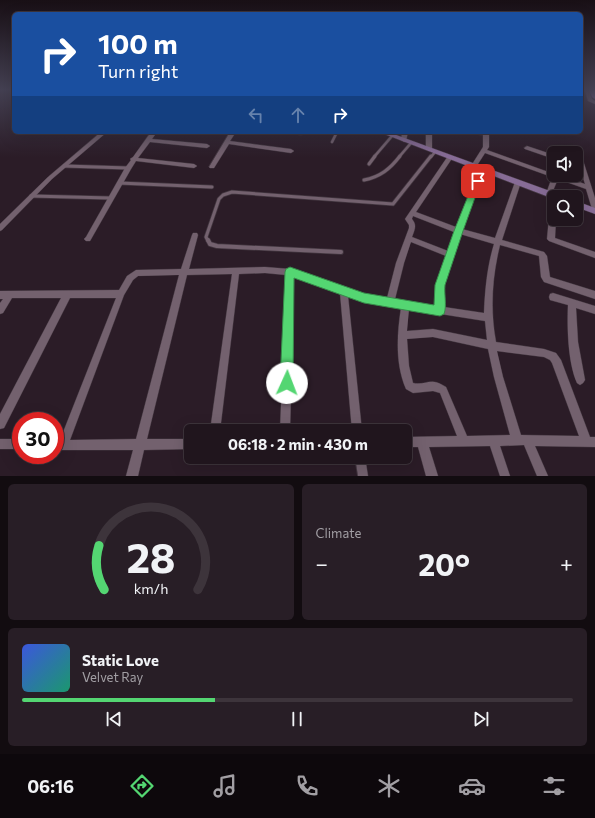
<!DOCTYPE html>
<meta charset="utf-8">
<style>
:root{--surface:#20151d;--page:#281e26;--text:#f1f3f6;--muted:#a29fa4;--line:#3d343b;--accent:#54d672}
body{margin:0;font-family:Commissioner,sans-serif;background:var(--page);color:var(--text);height:100vh;display:flex;flex-direction:column;font-size:15px;white-space:nowrap}
*{box-sizing:border-box;margin:0}
p{font-size:13px;color:var(--muted)}
.icon{flex:none;width:22px;height:22px;fill:none;stroke:currentColor;stroke-width:2;stroke-linecap:round;stroke-linejoin:round}
.map{position:relative;height:476px;overflow:hidden}
.panel{display:flex;flex-direction:column;gap:8px;padding:8px;background:#120c10;flex:1}
.panel>*{flex:none}
.banner{position:absolute;left:12px;top:12px;width:571px;height:122px;border-radius:6px;box-shadow:0 4px 16px #0002,0 0 0 1px var(--line);background:#1a4fa0;color:#fff;overflow:hidden}
.buttons{position:absolute;left:547px;top:146px;display:grid;gap:8px}
.buttons a{display:grid;place-items:center;width:36px;height:36px;border-radius:6px;background:var(--surface);box-shadow:0 4px 16px #0002,0 0 0 1px var(--line);font-size:20px}
.speed{position:absolute;left:12px;top:412px;display:flex;gap:8px;font-size:20px;font-weight:700;text-align:center}
.speed>*{display:grid;place-content:center;width:52px;height:52px;border-radius:50%;background:var(--surface);box-shadow:0 4px 16px #0002,0 0 0 1px var(--line);line-height:1}
.speed .limit{border:6px solid #d22;background:#fff;color:#111}
.pin{position:absolute;display:grid;place-items:center;width:34px;height:34px;color:#fff;margin:-17px;border-radius:8px;box-shadow:0 2px 6px #0006}
.me{position:absolute;width:44px;margin:-22px;rotate:2deg;stroke-linejoin:round;filter:drop-shadow(0 0 3px #0008)}
.turn{display:flex;align-items:center;gap:14px;height:84px;padding:0 20px;font-size:18px}
.turn .icon{width:52px;height:52px;stroke-width:2.5}
.turn b{display:block;font-size:28px;line-height:34px}
.lanes{display:flex;align-items:center;height:38px;padding:0 20px;background:#0003;justify-content:center;gap:20px;direction:ltr}
.lanes .off{opacity:.35}
.big{font-size:30px;font-weight:700;line-height:1.1}
.panel .tile{flex:1;display:flex;flex-direction:column;justify-content:center;gap:6px;min-width:0;padding:0 14px;border-radius:6px;background:var(--page)}
.panel .dial{align-items:center;gap:0}
.dial svg{height:104px;overflow:visible;fill:none;stroke:var(--line);stroke-width:7;stroke-linecap:round;text-anchor:middle}
.dial text{fill:var(--text);stroke:none}
.song{display:flex;align-items:center;gap:12px}
.cover{width:48px;height:48px;border-radius:6px;background:linear-gradient(135deg,hsl(230 70% 55%),hsl(160 70% 35%))}
.played{height:4px;border-radius:2px;background:linear-gradient(90deg,var(--accent) 35%,var(--line) 35%)}
.keys{display:flex;justify-content:space-around;direction:ltr}
.heat{display:flex;justify-content:space-between;align-items:center;font-size:22px;direction:ltr}
.panel .tiles{flex:1;display:grid;gap:8px;grid-template-columns:1fr 1fr}
.tile:last-child{grid-column:span 2}
.trip{position:absolute;left:184px;top:424px;width:228px;height:40px;border-radius:6px;background:var(--surface);box-shadow:0 4px 16px #0002,0 0 0 1px var(--line);font-weight:700;line-height:40px;text-align:center}
.menu{display:flex;height:64px;justify-content:space-around;align-items:center;background:#0d080c;color:var(--muted)}
.menu .icon{width:28px;height:28px}
.menu .selected{color:var(--accent)}
.menu b{font-size:18px;color:var(--text)}
.map>svg:first-child{display:block}
.lines{fill:none;stroke-linecap:round;stroke-linejoin:round}
.lane-far2-casing{stroke:#433740;stroke-width:3.5}
.lane-far1-casing{stroke:#433740;stroke-width:4.5}
.lane-casing{stroke:#433740;stroke-width:5.5}
.street-casing{stroke:#433740;stroke-width:1}
.secondary-casing{stroke:#433740;stroke-width:1}
.primary-casing{stroke:#433740;stroke-width:2}
.lane-far2{stroke:#73616e;stroke-width:2.5}
.lane-far1{stroke:#73616e;stroke-width:3}
.lane{stroke:#73616e;stroke-width:4}
.street{fill:#73616e;fill-rule:evenodd}
.secondary{fill:#876c96;fill-rule:evenodd}
.primary{fill:#9b78be;fill-rule:evenodd}
.route{fill:#54d672;stroke:#378b4a}
</style>
<div class="map">
<svg width="595" height="476" viewBox="0 0 595 476">
<rect width="100%" height="100%" fill="#2b1c27"/>
<g class="lines">
<g class="lane-far2-casing">
<g id="lane-far2">
<polyline points="332,142 337,132"/>
<polyline points="374,157 392,136"/>
<polyline points="399,157 411,143"/>
<polyline points="431,157 435,152"/>
</g>
</g>
<g class="lane-far1-casing">
<g id="lane-far1">
<polyline points="369,164 375,156"/>
<polyline points="64,166 128,168"/>
<path d="M 364,180 C 380,177 390,169 400,156"/>
<polyline points="119,183 212,187"/>
<polyline points="31,196 110,198"/>
<polyline points="208,241 206,237 219,199 223,195 232,192 393,204 431,156"/>
</g>
</g>
<g class="lane-casing">
<polyline id="lane" points="208,240 210,244 217,246 341,252"/>
</g>
<g class="street-casing">
<g id="street">
<polygon points="585,90 589,90 592,99 595,101 595,104 588,101"/>
<polygon points="101,132 107,132 52,179 2,230 0,231 0,224 48,177"/>
<polygon points="151,132 157,132 152,139 207,144 210,146 207,148 150,142 138,158 194,164 197,166 194,168 136,161 131,169 90,241 86,241 84,239 86,237 125,168 131,160 130,159 133,157"/>
<polygon points="230,132 236,132 230,141 291,149 294,151 291,153 229,144 214,168 210,168 209,167"/>
<path d="M 291,132 L 306,132 L 307,133 C 303,136 295,135 291,132 Z"/>
<polygon points="402,132 408,132 406,141 404,142 401,140"/>
<polygon points="426,132 432,132 432,149 429,151 426,149"/>
<polygon points="469,132 489,132 490,134 489,135 489,147 487,150 554,174 554,175 559,175 585,184 576,155 579,153 581,154 595,198 595,211 592,209 586,189 558,179 552,193 556,193 557,197 554,197 554,219 556,219 555,238 595,252 595,258 549,241 547,239 551,196 547,196 546,194 552,177 485,153 476,167 472,167 471,166 483,147 483,135 472,134"/>
<polygon points="527,146 554,155 554,159 525,149 524,148"/>
<path d="M 450,155 L 453,157 L 416,212 L 456,227 L 479,169 L 480,168 L 484,168 L 485,169 L 462,229 L 495,238 L 515,182 L 516,181 L 520,181 L 521,182 L 502,240 L 544,252 L 547,256 L 550,277 L 595,291 L 595,299 L 544,282 L 541,277 L 539,256 L 500,245 C 492,277 490,310 496,342 L 544,349 L 556,353 L 561,360 L 590,437 L 595,437 L 595,447 L 535,446 L 548,476 L 537,476 L 524,445 L 500,446 L 510,476 L 500,476 L 490,446 L 429,447 L 438,476 L 426,476 L 418,447 L 405,447 L 405,437 L 457,436 L 440,393 L 433,391 L 413,393 L 406,389 C 395,364 397,334 401,308 L 364,302 L 348,296 L 362,431 L 352,431 L 340,293 L 294,277 L 290,431 L 280,431 L 286,275 L 265,273 L 239,274 L 220,431 L 210,431 L 232,274 L 187,275 L 147,439 L 191,439 L 191,449 L 144,450 L 138,476 L 126,476 L 133,450 L 55,450 L 55,440 L 60,440 L 116,298 L 70,298 L 4,428 L 0,429 L 0,414 L 61,298 L 12,298 L 3,313 L 0,314 L 0,303 L 3,299 L 0,299 L 0,291 L 119,290 L 127,276 L 136,270 L 181,269 L 192,235 L 193,233 L 197,233 L 198,235 L 189,269 L 265,267 L 290,269 L 364,294 L 387,298 L 396,263 L 409,228 L 409,225 L 405,219 L 448,156 ZM 413,216 L 454,232 L 448,251 L 412,237 C 415,229 417,225 412,219 ZM 460,234 L 494,244 C 487,267 485,290 484,313 L 444,307 L 443,294 L 444,285 ZM 411,242 L 446,256 L 436,285 L 436,306 L 395,299 L 404,263 ZM 179,275 L 136,439 L 70,440 L 124,295 L 133,280 L 138,276 ZM 409,309 L 485,321 L 487,340 L 433,329 L 407,331 ZM 433,337 L 488,349 L 494,377 L 510,435 L 467,436 L 446,387 C 429,376 427,386 413,383 L 409,366 L 407,339 ZM 497,351 L 544,357 L 550,360 L 552,363 L 579,436 L 521,435 L 503,377 Z"/>
<path d="M 553,293 L 595,306 L 595,314 L 576,308 L 578,342 L 585,380 L 583,383 L 580,385 L 577,383 C 568,363 567,328 568,305 L 550,300 L 549,297 L 550,294 Z"/>
<rect x="0" y="439" width="21" height="10"/>
<polygon points="355,457 365,457 368,476 358,476"/>
</g>
</g>
<g class="secondary-casing">
<g id="secondary">
<polygon points="379,132 388,132 561,195 562,197 554,197 554,199"/>
<polygon points="576,201 595,208 595,214 576,207"/>
</g>
</g>
<g class="primary-casing">
<polygon id="primary" points="589,90 595,90 595,99 592,97"/>
</g>
<use href="#lane-far2" class="lane-far2"/>
<use href="#lane-far1" class="lane-far1"/>
<use href="#lane" class="lane"/>
<use href="#street" class="street"/>
<use href="#secondary" class="secondary"/>
<use href="#primary" class="primary"/>
</g>
<linearGradient id="sky" x2="0" y2="1"><stop stop-color="#180f15"/><stop offset="0.57" stop-color="#444052"/><stop offset="1" stop-color="#444052" stop-opacity="0"/></linearGradient>
<rect width="595" height="157" fill="url(#sky)"/>
<path class="route" d="M 478,179 L 481,181 L 463,231 L 445,285 C 444,294 447,306 444,314 L 440,316 L 364,303 L 294,278 L 293,383 L 291,388 L 287,389 L 282,388 L 280,383 L 285,272 L 286,269 L 290,267 L 364,293 L 434,305 L 435,285 L 454,231 L 474,181 Z"/>
</svg>
<div class="buttons">
<a><svg class="icon" aria-label="sound" viewBox="0 0 24 24"><path d="M4 9h4l5-4v14l-5-4H4zM17 9q2 3 0 6"/></svg></a>
<a><svg class="icon" aria-label="search" viewBox="0 0 24 24"><circle cx="10" cy="10" r="6"/><path d="M15 15l6 6"/></svg></a>
</div>
<div class="speed"><div class="limit">30</div></div>
<div class="pin" style="left:478px;top:181px;background:#d93025"><svg class="icon" aria-label="arrive" viewBox="0 0 24 24"><path d="M6 21V4h12l-3 4 3 4H6"/></svg></div>
<svg class="me" style="left:287px;top:383px" viewBox="-20 -20 40 40"><circle r="19" fill="#fff"/><path d="M0-13L10 11 0 6-10 11z" fill="#54d672"/></svg>
<div class="trip">06:18 · 2 min · 430 m</div>
<div class="banner">
<div class="turn"><svg class="icon" aria-label="right" viewBox="0 0 24 24"><path d="M7 20v-9h11M14 6l5 5-5 5"/></svg><div><b>100 m</b>Turn right</div></div>
<div class="lanes"><svg class="icon off" aria-label="left" viewBox="0 0 24 24"><path d="M17 20v-9H6M10 6l-5 5 5 5"/></svg><svg class="icon off" aria-label="ahead" viewBox="0 0 24 24"><path d="M12 20V5M6 11l6-6 6 6"/></svg><svg class="icon" aria-label="right" viewBox="0 0 24 24"><path d="M7 20v-9h11M14 6l5 5-5 5"/></svg></div>
</div>
</div>
<section class="panel">
<div class="tiles">
<div class="tile dial"><svg viewBox="0 0 100 80">
<path d="M14 69A42 42 0 1 1 86 69"/>
<path d="M14 69A42 42 0 0 1 10 35" stroke="#54d672"/>
<text x="50" y="56" font-size="32" font-weight="700">28</text>
<text x="50" y="72" font-size="11">km/h</text>
</svg></div>
<div class="tile"><p>Climate</p>
<div class="heat"><a>−</a><b class="big">20°</b><a>+</a></div>
</div>
<div class="tile">
<div class="song"><i class="cover"></i><div><b>Static Love</b><p>Velvet Ray</p></div></div>
<div class="played"></div>
<div class="keys"><svg class="icon" aria-label="previous" viewBox="0 0 24 24"><path d="M18 5L8 12l10 7zM5 5v14"/></svg><svg class="icon" aria-label="pause" viewBox="0 0 24 24"><path d="M8 5v14M16 5v14"/></svg><svg class="icon" aria-label="next" viewBox="0 0 24 24"><path d="M6 5l10 7-10 7zM19 5v14"/></svg></div>
</div>
</div>
</section>
<nav class="menu">
<b>06:16</b>
<svg class="icon selected" aria-label="directions" viewBox="0 0 24 24"><path d="M12 3l9 9-9 9-9-9zM9 14v-3h6M13 9l2 2-2 2"/></svg>
<svg class="icon" aria-label="music" viewBox="0 0 24 24"><path d="M9 18V5l10-2v13"/><circle cx="6" cy="18" r="3"/><circle cx="16" cy="16" r="3"/></svg>
<svg class="icon" aria-label="phone" viewBox="0 0 24 24"><path d="M5 4h4l2 5-3 2q2 4 5 5l2-3 5 2v4C11 20 4 13 5 4z"/></svg>
<svg class="icon" aria-label="climate" viewBox="0 0 24 24"><path d="M12 3v18M4 7l16 10M4 17L20 7"/></svg>
<svg class="icon" aria-label="car" viewBox="0 0 24 24"><path d="M5 17H2v-5l4-1 3-4h7l3 4 3 1v5h-3M9 17h6M6 11h13"/><circle cx="7" cy="17" r="2"/><circle cx="17" cy="17" r="2"/></svg>
<svg class="icon" aria-label="filters" viewBox="0 0 24 24"><path d="M4 7h16M4 17h16"/><circle cx="9" cy="7" r="2"/><circle cx="15" cy="17" r="2"/></svg>
</nav>
